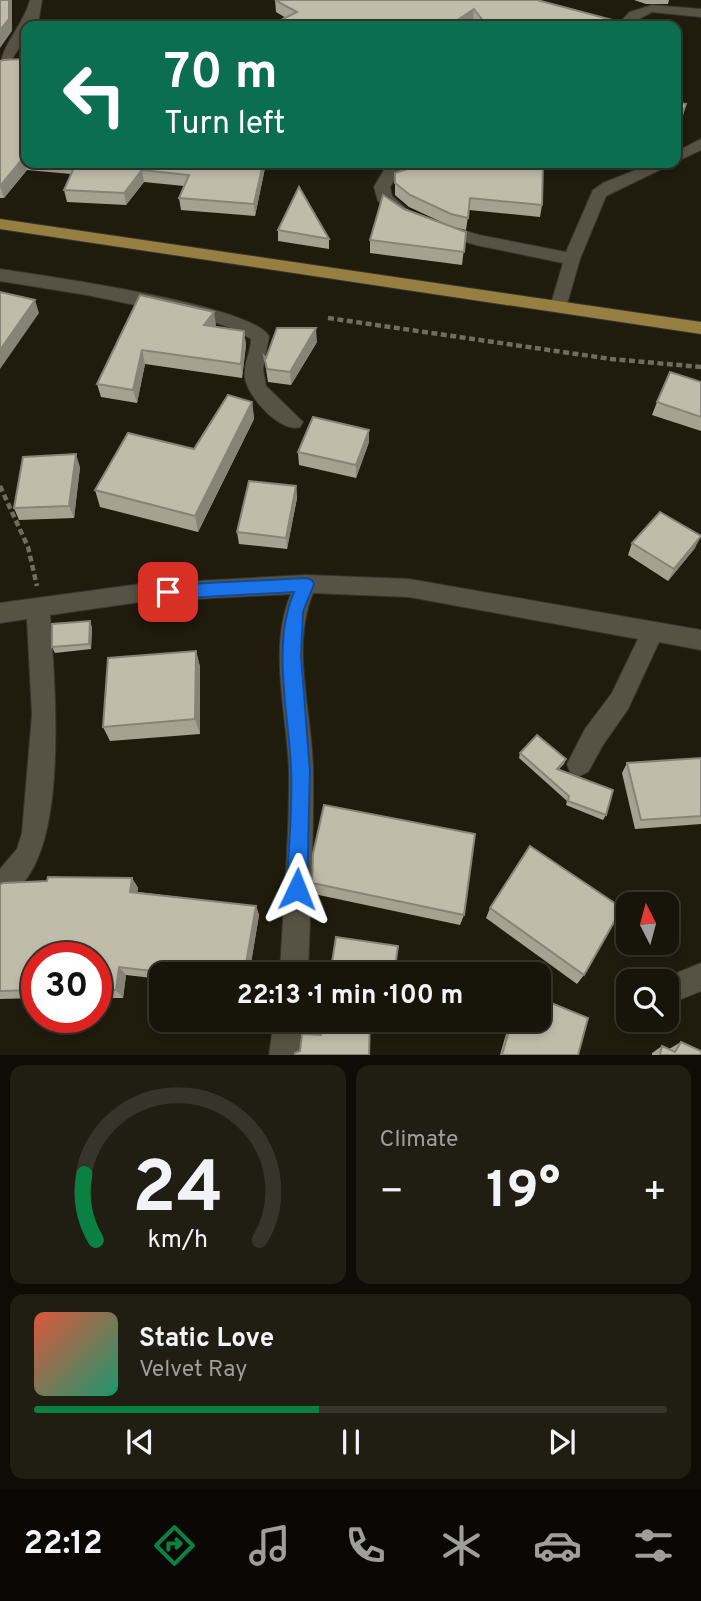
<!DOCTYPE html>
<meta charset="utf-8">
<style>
:root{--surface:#17150a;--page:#201e13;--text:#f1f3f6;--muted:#9e9f9c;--line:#36342b;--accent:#0b8043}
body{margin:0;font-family:Overpass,sans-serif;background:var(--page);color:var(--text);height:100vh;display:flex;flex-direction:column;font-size:26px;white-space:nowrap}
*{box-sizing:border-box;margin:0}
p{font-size:23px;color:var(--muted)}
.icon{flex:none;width:38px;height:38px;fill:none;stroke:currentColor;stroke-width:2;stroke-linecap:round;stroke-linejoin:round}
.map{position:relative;height:1055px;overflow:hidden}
.drawer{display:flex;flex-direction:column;gap:10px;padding:10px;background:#0d0c06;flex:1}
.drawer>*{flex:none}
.top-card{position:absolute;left:21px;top:21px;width:660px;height:147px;border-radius:14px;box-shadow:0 4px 10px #0003,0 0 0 2px var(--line);background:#0b6e4f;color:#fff;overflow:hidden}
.needle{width:46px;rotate:354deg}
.tools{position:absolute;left:616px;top:892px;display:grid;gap:14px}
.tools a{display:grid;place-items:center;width:63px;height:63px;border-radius:14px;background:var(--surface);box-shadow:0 4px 10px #0003,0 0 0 2px var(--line);font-size:35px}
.speed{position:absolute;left:21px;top:942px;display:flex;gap:14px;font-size:35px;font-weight:700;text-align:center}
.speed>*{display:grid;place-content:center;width:91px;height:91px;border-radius:50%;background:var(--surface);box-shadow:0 4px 10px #0003,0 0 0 2px var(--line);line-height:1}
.speed .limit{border:10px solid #d22;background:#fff;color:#111}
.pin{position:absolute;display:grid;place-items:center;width:60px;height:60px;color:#fff;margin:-30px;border-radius:14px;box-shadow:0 4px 10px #0006}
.me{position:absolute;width:77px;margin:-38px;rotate:2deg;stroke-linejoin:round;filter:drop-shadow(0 0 5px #0008)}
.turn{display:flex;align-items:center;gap:24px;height:147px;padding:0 28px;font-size:32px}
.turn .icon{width:91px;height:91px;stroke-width:2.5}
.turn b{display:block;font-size:49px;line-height:60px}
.big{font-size:52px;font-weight:700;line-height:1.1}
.drawer .card{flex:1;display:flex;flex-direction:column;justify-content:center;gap:10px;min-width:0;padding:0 24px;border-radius:14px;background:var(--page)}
.drawer .dial{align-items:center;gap:0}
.dial svg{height:182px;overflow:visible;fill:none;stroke:var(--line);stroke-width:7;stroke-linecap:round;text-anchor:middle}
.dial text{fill:var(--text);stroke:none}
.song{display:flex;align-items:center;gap:21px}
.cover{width:84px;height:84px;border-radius:10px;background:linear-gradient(135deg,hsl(10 70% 55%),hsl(160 70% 35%))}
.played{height:7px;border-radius:4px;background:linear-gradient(90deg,var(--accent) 45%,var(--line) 45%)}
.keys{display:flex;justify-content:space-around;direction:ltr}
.heat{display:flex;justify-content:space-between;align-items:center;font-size:38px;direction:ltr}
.drawer .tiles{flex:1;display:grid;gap:10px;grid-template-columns:1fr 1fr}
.card:last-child{grid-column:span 2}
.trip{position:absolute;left:149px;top:962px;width:402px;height:70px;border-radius:14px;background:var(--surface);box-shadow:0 4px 10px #0003,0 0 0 2px var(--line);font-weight:700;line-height:70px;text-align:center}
.menu{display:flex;height:112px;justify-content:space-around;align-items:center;background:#090804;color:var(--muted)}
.menu .icon{width:49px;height:49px}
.menu .active{color:var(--accent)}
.menu b{font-size:32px;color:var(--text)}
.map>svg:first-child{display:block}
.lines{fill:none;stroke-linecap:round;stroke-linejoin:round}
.minor-casing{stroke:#38352f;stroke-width:2}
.primary-casing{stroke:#38352f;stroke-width:2}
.path{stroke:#6f6c60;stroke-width:4.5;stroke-dasharray:6 3.5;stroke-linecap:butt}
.minor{fill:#575344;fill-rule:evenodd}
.primary{fill:#967f41;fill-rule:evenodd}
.wall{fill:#a5a292}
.shaded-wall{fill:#868477}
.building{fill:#c0bcaa;stroke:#868477;stroke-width:2}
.route{fill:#1a73e8;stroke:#114b97;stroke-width:2}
</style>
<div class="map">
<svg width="701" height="1055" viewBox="0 0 701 1055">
<rect width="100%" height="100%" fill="#1f1c0e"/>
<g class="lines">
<g class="minor-casing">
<g id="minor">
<path d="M 30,0 L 42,0 L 39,18 L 33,26 L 26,26 L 26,37 L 5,70 L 0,71 C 0,45 23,27 30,0 Z"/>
<polygon points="652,5 701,9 701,17 652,12 628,25 621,21 630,12"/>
<polygon points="701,139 701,150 676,162 676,152"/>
<polygon points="388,163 404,163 390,187 392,196 411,213 409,217 397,217 378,201 374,187"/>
<polygon points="653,163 674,163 606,196 580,259 565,311 553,311 550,307 563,263 476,245 433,232 431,228 439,223 479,235 566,252 593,190 603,183"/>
<path d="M 0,269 C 44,276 249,304 269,336 L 263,369 L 266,386 L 303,422 L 300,427 C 280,433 248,397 245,378 C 243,364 251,352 251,339 L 234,329 L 208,320 L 87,295 L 0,281 Z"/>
<path d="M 306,575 L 409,579 L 701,630 L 701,650 L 659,642 L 628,709 L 603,745 L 588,772 L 579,776 L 570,772 L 567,764 L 585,729 L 612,693 L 638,639 L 409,597 L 313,593 C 290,648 313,715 313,772 C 314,840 310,908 308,975 L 280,975 C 283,907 290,838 289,770 C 287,714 268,647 291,594 L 140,602 L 50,615 C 54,677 73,868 5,896 L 0,894 L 0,869 L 17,849 L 22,833 L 32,715 L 27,619 L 0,623 L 0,603 L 140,584 Z"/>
<polygon points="701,963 701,991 667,1005 667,982 657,981"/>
<polygon points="274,1020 302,1020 299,1055 269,1055"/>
</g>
</g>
<g class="primary-casing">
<polygon id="primary" points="0,219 701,322 701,334 0,229"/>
</g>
<g class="path">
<polyline points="328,318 611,359 701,367"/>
<polyline points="0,486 28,547 37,586"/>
</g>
<use href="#minor" class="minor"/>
<use href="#primary" class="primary"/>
</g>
<g class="wall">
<polygon points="275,0 537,0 635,26 477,26 473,21 465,26 284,26 283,19 286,18 276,12"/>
<polygon points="634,0 669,0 668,4 646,4"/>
<polygon points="24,59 26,63 26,163 266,163 255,216 181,210 179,198 184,186 144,182 126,205 67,202 64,190 71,174 27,170 4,198 0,198 0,61"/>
<polygon points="284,163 332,163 319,166"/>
<polygon points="395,173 542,205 540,217 469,210 466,230 450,226 409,207 395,195"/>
<polygon points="404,209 466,232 462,265 370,253 370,240"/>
<polygon points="278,230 329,239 329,249 278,241"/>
<polygon points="140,295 216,325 215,326 244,331 246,345 242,378 145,364 137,403 101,397 97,384"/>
<polygon points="317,342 291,385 268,382 264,356 266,358"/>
<polygon points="701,382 701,431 652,415 657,402"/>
<polygon points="252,402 254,419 198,532 100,507 95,490 194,449"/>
<polygon points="369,442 356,478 299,465 298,452"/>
<polygon points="80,467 74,518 19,520 14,508"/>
<polygon points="296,486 297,498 287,549 239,544 237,532"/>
<polygon points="632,543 695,548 668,581 628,555"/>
<polygon points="92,627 91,649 55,653 52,647"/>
<polygon points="196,651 200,667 200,734 110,741 103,727"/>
<polygon points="520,753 566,759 564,764 559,769 606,815 603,820 566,805 567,801 519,758"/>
<polygon points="701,758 701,824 635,829 622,773 627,763"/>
<polygon points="132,878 138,888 137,892 256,906 259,915 249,975 161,975 161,979 126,975 123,998 96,998 96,957 37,957 37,998 0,999 0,885"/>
<polygon points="312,883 464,915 460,925 314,894"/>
<polygon points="490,908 584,975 577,984 486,918"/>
<polygon points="323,1020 389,1020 388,1026 370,1023 300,1051 321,1035"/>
<polygon points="510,1020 539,1020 578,1055 500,1055"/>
<polygon points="681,1042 701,1055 652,1055 652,1053 662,1046 669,1049"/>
</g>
<g class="shaded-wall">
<polygon points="9,0 12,0 12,31 0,48 0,30"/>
<polygon points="474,9 473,21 465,26 456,26 456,21"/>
<polygon points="452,20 452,26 444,26"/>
<polygon points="686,104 683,116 676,133 676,130"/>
<polygon points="23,158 27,170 4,198 0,186"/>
<polygon points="263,163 266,163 255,216 254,204"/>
<polygon points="319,163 332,163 319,166"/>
<polygon points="142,170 144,182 126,205 124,193"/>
<polygon points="35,300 39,313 0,369 0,350"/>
<polygon points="214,312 216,325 206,339 204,325"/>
<polygon points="316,328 317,342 291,385 290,372"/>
<polygon points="244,331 246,345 242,378 241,364"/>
<polygon points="142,350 145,364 137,403 133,390"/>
<polygon points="252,402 254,419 198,532 195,516"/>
<polygon points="369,430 369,442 356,478 356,465"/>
<polygon points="76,454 80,467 74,518 69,506"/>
<polygon points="296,486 297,498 287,549 286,538"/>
<polygon points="701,536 695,548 668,581 674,569"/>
<polygon points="90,621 92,627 91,649 89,644"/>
<polygon points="196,651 200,667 200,734 195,719"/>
<polygon points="132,878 138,888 136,902 130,892"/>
<polygon points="256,906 259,915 249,975 244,975"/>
<polygon points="119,967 126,975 123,998 116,990"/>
</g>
<g class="building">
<polygon points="0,0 9,0 9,19 0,30"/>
<polygon points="275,0 537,0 635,26 487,26 474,9 456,21 452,20 444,26 297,26 283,19 297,12"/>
<polygon points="24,59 23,64 26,64 26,158 23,158 0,186 0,61 3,60"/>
<polygon points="676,102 686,104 676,130"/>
<polygon points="76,163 263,163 254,204 179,198 189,175 142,170 124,193 64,190"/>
<polygon points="426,163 457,168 459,163 543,163 542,205 470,198 468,218 451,214 410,195 395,183 395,173"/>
<polygon points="299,187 329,239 278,230"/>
<polygon points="383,195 404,209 466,232 464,252 370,240"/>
<polygon points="0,292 35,300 0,350"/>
<polygon points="140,295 214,312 204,325 244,331 241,364 142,350 133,390 97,384"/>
<polygon points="277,328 316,328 290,372 267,369 264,356 266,358"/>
<polygon points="670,372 701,382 701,417 657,402"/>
<polygon points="228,395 252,402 195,516 95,490 128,433 194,449"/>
<polygon points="313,417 369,430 356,465 298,452"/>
<polygon points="76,454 69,506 14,508 23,457"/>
<polygon points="249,481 296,486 286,538 237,532"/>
<polygon points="660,512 701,536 674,569 632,543"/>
<polygon points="90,621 89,644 52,647 52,624"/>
<polygon points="196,651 195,719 103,727 108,658"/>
<polygon points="537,735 566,759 557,769 613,790 606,815 568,801 569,796 520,753"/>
<polygon points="701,758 701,816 641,820 627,763"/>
<polygon points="324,805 475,834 464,915 312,883 313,854"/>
<polygon points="530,846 622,908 584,975 490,908"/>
<polygon points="48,877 132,878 130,892 256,906 244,975 186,975 119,967 116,990 96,990 96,957 37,957 37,990 0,991 0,885 3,883 47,881"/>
<polygon points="336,937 398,946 394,975 330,975"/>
<polygon points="539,998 588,1018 578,1055 502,1055 512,1020 539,1020"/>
<polygon points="323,1020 370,1020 369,1055 295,1055 295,1053 300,1051 302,1034 321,1035"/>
<polygon points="681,1042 701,1051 701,1055 660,1055 662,1046 675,1052"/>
</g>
<path class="route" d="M 306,578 L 312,580 L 314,584 L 303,612 L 301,656 L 310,771 L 307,889 L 304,896 L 297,899 L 290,896 L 287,889 C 288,849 293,809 291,769 C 289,713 271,646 294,592 L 168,599 L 162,597 L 159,592 L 162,587 L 168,585 Z"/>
</svg>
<div class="tools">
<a><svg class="needle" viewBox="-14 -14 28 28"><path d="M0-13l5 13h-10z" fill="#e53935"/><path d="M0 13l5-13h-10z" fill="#9e9f9c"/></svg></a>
<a><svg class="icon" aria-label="search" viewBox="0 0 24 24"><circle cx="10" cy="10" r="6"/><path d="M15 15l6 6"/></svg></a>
</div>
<div class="speed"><div class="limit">30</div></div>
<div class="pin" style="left:168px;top:592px;background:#d93025"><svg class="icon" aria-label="arrive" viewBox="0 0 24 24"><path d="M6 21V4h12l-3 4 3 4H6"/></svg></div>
<svg class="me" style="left:297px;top:889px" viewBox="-20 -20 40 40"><path d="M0-17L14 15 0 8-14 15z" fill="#1a73e8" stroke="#fff" stroke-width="4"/></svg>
<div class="trip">22:13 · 1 min · 100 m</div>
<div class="top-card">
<div class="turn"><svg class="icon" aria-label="left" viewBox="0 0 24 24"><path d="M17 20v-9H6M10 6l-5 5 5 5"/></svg><div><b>70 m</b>Turn left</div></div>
</div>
</div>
<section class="drawer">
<div class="tiles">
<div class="card dial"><svg viewBox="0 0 100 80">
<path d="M14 69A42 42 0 1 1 86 69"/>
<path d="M14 69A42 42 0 0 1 9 40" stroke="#0b8043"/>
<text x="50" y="56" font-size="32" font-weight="700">24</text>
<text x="50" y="72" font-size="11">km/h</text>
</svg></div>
<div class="card"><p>Climate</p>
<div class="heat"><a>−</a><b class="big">19°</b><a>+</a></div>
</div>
<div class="card">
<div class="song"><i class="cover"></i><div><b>Static Love</b><p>Velvet Ray</p></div></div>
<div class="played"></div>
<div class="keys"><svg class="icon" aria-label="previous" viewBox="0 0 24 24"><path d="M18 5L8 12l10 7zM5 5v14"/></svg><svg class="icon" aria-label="pause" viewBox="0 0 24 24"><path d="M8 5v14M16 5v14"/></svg><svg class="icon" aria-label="next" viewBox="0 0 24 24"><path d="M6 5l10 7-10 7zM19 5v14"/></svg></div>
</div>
</div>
</section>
<nav class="menu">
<b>22:12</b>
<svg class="icon active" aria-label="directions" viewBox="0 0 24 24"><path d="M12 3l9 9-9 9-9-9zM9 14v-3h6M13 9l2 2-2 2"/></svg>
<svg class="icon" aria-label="music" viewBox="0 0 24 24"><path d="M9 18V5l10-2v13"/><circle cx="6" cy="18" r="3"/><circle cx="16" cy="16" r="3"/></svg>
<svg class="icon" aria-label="phone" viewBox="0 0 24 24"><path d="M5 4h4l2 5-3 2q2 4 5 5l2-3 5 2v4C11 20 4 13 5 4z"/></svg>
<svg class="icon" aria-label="climate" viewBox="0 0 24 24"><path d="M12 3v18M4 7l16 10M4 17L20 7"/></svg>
<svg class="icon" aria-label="car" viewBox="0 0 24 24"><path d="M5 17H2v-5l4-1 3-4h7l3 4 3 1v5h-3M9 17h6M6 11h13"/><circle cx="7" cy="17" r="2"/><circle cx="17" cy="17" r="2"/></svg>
<svg class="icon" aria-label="filters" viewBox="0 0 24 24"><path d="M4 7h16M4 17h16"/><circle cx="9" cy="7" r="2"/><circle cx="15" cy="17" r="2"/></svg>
</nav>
